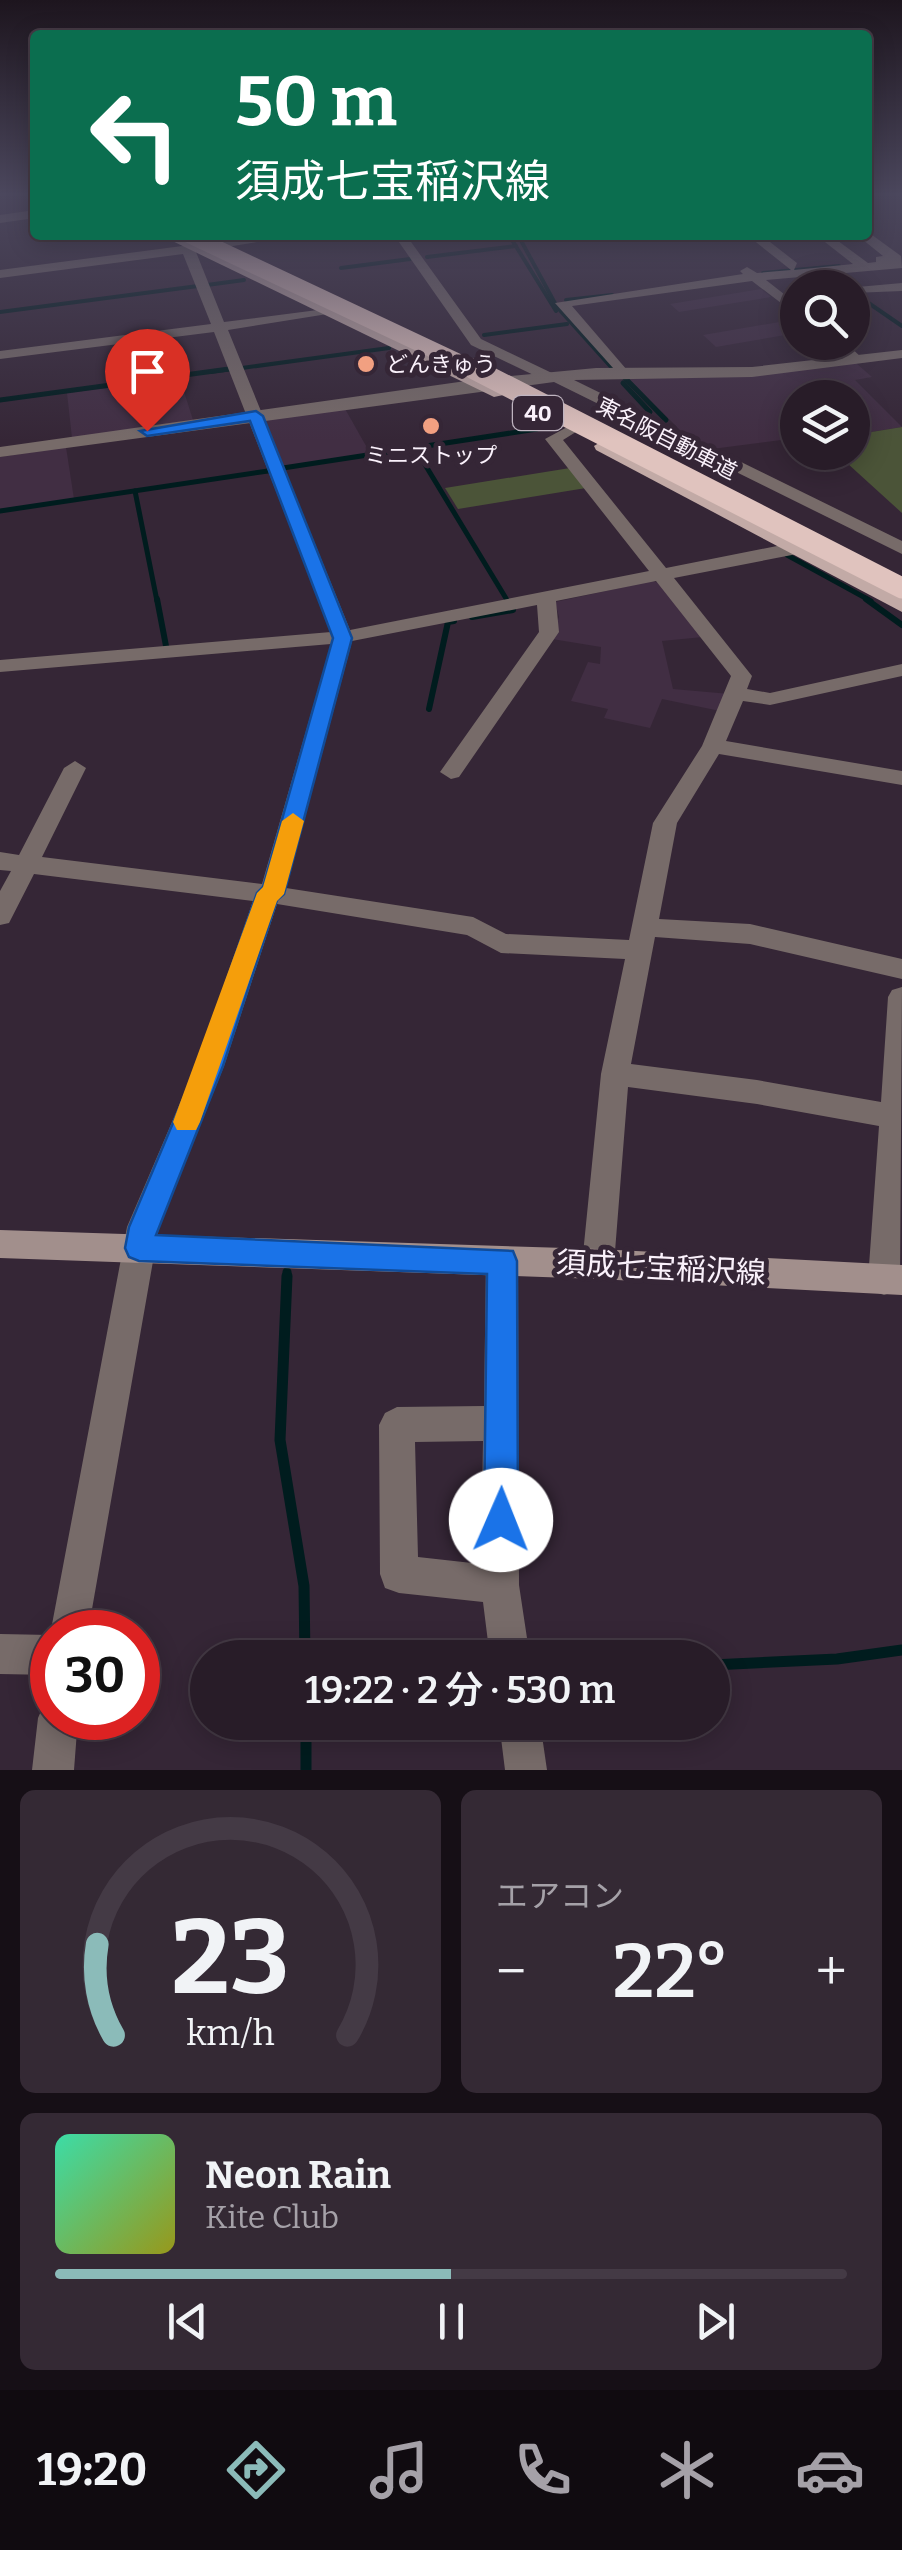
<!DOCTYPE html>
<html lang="ja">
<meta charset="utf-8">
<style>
:root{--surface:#281c28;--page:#342934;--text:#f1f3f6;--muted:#a5a1a8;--line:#443a45;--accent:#8bbbb9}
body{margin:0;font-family:Bitter,"Noto Sans JP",serif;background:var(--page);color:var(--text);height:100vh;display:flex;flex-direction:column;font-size:38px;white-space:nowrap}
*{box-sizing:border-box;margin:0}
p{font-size:32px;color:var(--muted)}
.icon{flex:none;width:55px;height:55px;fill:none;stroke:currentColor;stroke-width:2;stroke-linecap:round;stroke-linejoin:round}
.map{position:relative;height:1770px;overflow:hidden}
.details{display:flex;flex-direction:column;gap:20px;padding:20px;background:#160f16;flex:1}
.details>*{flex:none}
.top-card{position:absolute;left:30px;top:30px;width:842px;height:210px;border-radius:10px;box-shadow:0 5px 25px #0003,0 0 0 2px var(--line);background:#0b6e4f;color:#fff;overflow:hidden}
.controls{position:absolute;left:780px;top:270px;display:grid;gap:20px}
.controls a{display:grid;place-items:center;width:90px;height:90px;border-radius:50%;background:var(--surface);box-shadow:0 5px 25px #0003,0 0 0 2px var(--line);font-size:50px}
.speed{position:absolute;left:30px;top:1610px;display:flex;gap:20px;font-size:50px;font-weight:700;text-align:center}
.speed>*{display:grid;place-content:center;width:130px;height:130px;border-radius:50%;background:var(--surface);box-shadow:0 5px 25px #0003,0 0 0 2px var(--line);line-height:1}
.speed .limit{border:15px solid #d22;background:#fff;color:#111}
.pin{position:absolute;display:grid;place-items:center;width:85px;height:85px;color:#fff;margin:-102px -42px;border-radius:50% 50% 50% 0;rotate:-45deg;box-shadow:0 0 10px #0007}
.pin .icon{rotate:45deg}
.me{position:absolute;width:110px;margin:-55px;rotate:1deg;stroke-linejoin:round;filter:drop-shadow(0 0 8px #0008)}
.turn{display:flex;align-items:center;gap:35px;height:210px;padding:0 40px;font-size:45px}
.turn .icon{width:130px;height:130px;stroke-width:2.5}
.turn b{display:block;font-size:70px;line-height:85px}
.big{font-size:75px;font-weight:600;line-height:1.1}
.details .tile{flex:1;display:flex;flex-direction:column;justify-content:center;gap:15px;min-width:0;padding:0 35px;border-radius:15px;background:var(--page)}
.details .dial{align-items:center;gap:0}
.dial svg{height:260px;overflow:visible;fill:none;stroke:var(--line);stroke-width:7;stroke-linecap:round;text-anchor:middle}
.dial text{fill:var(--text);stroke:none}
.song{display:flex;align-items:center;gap:30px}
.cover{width:120px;height:120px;border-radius:15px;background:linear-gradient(135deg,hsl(160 70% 55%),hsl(60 70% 35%))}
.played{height:10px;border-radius:5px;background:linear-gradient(90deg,var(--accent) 50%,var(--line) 50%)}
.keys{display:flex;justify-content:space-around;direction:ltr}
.heat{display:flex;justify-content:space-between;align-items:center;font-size:55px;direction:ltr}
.details .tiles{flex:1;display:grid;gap:20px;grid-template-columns:1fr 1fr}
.tile:last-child{grid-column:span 2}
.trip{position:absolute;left:190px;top:1640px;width:540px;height:100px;border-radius:50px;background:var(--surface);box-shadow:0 5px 25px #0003,0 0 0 2px var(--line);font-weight:600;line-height:100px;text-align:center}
.tabs{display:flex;height:160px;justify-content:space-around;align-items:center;background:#100b10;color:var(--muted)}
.tabs .icon{width:70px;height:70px}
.tabs .selected{color:var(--accent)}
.tabs b{font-size:45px;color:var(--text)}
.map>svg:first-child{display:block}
.built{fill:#412e43}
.green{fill:#4b5438}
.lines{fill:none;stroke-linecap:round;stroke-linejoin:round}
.stream-far4{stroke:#001c1e;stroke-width:4}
.stream-far3{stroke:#001c1e;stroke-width:5}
.stream-far2{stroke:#001c1e;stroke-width:6}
.stream-far1{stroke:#001c1e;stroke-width:9}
.stream{stroke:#001c1e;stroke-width:11}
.minor{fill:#776b69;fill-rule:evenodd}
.tertiary{fill:#776b69;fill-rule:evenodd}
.secondary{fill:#a28f8c;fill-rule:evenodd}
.primary{fill:#c2aaa6;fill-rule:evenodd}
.motorway-bridge-far1{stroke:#e0c3be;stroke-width:16}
.motorway-bridge{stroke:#e0c3be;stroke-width:21}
.route{fill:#1a73e8;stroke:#114b97;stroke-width:2.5}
.slow{fill:#f59e0b}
.poi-dot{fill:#f2a081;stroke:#352636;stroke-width:4}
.labels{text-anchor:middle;stroke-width:10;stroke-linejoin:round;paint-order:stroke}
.far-poi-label{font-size:22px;fill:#faf1fb;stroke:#352636;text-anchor:start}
.shield{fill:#352636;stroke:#bfb4c0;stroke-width:2.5}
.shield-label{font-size:22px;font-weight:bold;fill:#faf1fb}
.far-street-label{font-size:22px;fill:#faf1fb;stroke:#352636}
.near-street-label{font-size:30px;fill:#faf1fb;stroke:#352636}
</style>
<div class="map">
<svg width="902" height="1770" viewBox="0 0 902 1770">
<rect width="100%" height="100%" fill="#352636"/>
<g class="built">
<polygon points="761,289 771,297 679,312 670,304"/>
<polygon points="797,319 797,333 716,347 703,335"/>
<polygon points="856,363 872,377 855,380 902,427 853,435 852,398 798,398 797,438 712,449 686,436 626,376"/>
<polygon points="180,379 193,420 72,438 67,393"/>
<polygon points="344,407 370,453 283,466 264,419"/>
<polygon points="66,447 74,499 0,509 0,457"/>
<polygon points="652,581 660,583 703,637 662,641 673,689 730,694 725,712 662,699 650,728 604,718 608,709 571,701 588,662 600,664 601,647 552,639 559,617 555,602"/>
</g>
<g class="green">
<polygon points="902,427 902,513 836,453 852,452 853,435"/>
<polygon points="570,468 586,488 458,509 445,488"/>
</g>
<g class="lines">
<g class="stream-far4">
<polyline points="509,235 556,311"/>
<polyline points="518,235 557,307 611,367"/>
<polyline points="427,257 516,246"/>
<polyline points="341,268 410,259"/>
<polyline points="763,273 839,266"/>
<polyline points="207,285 244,280"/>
<polyline points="854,293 902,326"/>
<polyline points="566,300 612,295"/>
<polyline points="0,312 198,286"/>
<polyline points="484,335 567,324"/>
<polyline points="242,368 389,348"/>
<polyline points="210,372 232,369"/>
</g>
<g class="stream-far3">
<polyline points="624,377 666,420"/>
<polyline points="623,383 650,412"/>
<polyline points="0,400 229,369"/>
<polyline points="415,448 507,600"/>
<polyline points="283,468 537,429"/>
<polyline points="135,491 157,601"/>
<polyline points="0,511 268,471"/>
<polyline points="787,555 871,601"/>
</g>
<g class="stream-far2">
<polyline points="157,599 166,646"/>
<polyline points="866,599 902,625"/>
<polyline points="472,617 513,610"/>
<polyline points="429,709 448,622 454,621"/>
</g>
<polyline class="stream-far1" points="287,1279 287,1272"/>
<g class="stream">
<polyline points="287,1276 280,1440 304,1586 305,1658"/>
<polyline points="305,1656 415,1658"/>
<polyline points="712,1665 837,1659 902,1650"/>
<polyline points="306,1722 306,1770"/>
</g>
<g class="minor">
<polygon points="35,210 35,218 0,223 0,215"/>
<polygon points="868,232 901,256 902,268 766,280 798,305 798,316 752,281 572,306 627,370 630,373 622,378 555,303 743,274 740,271 747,267 757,273 791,270 747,235 761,235 797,263 794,270 853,264 816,235 830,235 868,263 876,262 876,257 883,256 857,235"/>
<path d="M 266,235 L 301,235 L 196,252 L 224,322 L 333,308 L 340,312 L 228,330 L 350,630 L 649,571 L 545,439 L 571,425 L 579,430 L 563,440 L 666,568 L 797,542 L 806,548 L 797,554 L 674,578 L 752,676 L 747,689 L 770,693 L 902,664 L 902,676 L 770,705 L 743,701 L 726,741 L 902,771 L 902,785 L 719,754 L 677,823 L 659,919 L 750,924 L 902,959 L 902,979 L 750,944 L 655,937 L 631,1064 L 757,1080 L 881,1102 L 888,997 L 892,990 L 902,987 L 900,1280 L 896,1291 L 884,1295 L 872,1291 L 868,1280 L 879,1126 L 757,1104 L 628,1087 L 614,1264 L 609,1274 L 598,1279 L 587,1274 L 582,1264 L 601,1074 L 625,959 L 501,953 L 467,935 L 277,904 L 224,1066 L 159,1227 L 88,1632 L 52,1632 L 52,1675 L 0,1674 L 0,1634 L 50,1635 L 127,1227 L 196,1066 L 253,901 L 34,874 L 9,923 L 0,925 L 0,891 L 11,871 L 0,870 L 0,852 L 19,855 L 64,768 L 75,761 L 86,768 L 42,857 L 262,884 L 331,644 L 0,672 L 0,660 L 331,632 L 214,332 L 0,359 L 0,351 L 211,324 L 183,254 L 0,278 L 0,270 ZM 656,581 L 731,676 L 702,746 L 653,823 L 629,940 L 506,934 L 473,917 L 286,888 L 352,641 L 537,605 L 539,632 L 440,772 L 451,779 L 459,777 L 559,632 L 556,601 Z"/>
<polygon points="394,235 406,235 481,339 554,374 554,380 544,380 471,345"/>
<polygon points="902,283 902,291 852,293 852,288 846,288"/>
<polygon points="829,342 845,342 863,359 851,362"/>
<path d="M 502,1246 L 513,1251 L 518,1261 L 519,1585 L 530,1658 L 490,1658 L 483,1602 L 399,1593 L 385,1588 L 380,1574 L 379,1425 L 385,1413 L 397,1407 L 484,1406 L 486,1261 L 491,1251 ZM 483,1441 L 481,1564 L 418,1557 L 415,1442 Z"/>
<polygon points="52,1700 52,1718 78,1718 74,1770 32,1770 38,1718 44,1704"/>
<polygon points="499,1722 540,1722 547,1770 505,1770"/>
</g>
<polygon class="tertiary" points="902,350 902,358 752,377 574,380 902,541 902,554 554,382 0,457 0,447 480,379 596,368 752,367"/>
<polygon class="secondary" points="0,1230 598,1249 902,1265 902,1295 598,1279 0,1258"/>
<g class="primary">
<polygon points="160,235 176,235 508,394 494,397"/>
<polygon points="602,441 902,598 902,612 596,450 594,446"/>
</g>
<polyline class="motorway-bridge-far1" points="189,235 480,372"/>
<polyline class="motorway-bridge" points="474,369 902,588"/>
</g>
<linearGradient id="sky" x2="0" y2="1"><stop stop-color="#1d151e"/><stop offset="0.44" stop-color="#4b475d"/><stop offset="1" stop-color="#4b475d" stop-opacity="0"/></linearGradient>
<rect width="902" height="441" fill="url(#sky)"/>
<polygon class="route" points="256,411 263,416 352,638 284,894 277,900 223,1066 156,1235 513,1251 517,1261 518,1520 513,1532 501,1537 489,1532 484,1520 487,1274 139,1261 129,1257 125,1248 129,1227 197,1066 257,893 263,887 333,638 250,421 147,436 140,431"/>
<polygon class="slow" points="293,813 304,821 284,894 277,901 200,1122 196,1130 177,1130 173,1122 257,893 263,887 282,821"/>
<g class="poi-dot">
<circle cx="366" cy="364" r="10"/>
<circle cx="431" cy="426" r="10"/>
</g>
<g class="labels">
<g class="far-poi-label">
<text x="386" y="372">どんきゅう</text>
<text x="431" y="463" text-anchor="middle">ミニストップ</text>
</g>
<rect class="shield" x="513" y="396" width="50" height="34" rx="8"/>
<g class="shield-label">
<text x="538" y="421">40</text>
</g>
<g class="far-street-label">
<text transform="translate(667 438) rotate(27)" y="8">東名阪自動車道</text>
</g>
<g class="near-street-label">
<text transform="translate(661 1268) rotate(3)" y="10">須成七宝稲沢線</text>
</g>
</g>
</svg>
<div class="controls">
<a><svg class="icon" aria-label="search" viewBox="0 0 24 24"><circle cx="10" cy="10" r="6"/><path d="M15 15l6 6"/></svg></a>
<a><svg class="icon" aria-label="layers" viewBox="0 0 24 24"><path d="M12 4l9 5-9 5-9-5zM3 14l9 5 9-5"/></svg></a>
</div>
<div class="speed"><div class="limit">30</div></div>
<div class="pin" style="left:147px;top:431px;background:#d93025"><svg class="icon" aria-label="arrive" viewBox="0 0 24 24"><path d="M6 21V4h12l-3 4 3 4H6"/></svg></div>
<svg class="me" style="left:501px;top:1520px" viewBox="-20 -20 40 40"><circle r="19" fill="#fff"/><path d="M0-13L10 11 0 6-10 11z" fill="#1a73e8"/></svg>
<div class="trip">19:22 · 2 分 · 530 m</div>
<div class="top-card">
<div class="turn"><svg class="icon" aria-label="left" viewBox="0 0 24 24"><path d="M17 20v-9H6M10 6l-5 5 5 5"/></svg><div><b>50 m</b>須成七宝稲沢線</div></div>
</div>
</div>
<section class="details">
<div class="tiles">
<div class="tile dial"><svg viewBox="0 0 100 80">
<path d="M14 69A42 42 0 1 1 86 69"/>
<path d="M14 69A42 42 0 0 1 9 41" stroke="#8bbbb9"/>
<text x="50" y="56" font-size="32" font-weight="700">23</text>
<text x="50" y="72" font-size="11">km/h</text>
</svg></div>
<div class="tile"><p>エアコン</p>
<div class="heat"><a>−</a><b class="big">22°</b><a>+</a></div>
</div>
<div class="tile">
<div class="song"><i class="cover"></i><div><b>Neon Rain</b><p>Kite Club</p></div></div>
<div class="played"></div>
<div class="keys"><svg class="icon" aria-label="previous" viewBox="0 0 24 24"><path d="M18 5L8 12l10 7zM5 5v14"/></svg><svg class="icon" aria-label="pause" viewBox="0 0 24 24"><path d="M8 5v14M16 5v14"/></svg><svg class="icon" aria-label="next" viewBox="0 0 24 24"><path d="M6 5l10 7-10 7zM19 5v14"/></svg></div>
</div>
</div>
</section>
<nav class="tabs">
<b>19:20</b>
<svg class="icon selected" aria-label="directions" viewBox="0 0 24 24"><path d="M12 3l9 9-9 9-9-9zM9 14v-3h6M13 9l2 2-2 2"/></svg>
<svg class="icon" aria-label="music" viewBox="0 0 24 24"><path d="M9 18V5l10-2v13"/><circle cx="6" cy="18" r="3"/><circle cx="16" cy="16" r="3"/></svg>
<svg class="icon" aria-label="phone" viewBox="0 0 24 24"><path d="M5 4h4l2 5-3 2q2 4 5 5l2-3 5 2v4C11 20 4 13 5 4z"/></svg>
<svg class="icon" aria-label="climate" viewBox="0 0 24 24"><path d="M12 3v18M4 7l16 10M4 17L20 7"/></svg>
<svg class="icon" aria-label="car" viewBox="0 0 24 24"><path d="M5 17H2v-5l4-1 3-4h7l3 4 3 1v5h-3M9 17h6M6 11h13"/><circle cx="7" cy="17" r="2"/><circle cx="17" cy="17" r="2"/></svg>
</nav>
